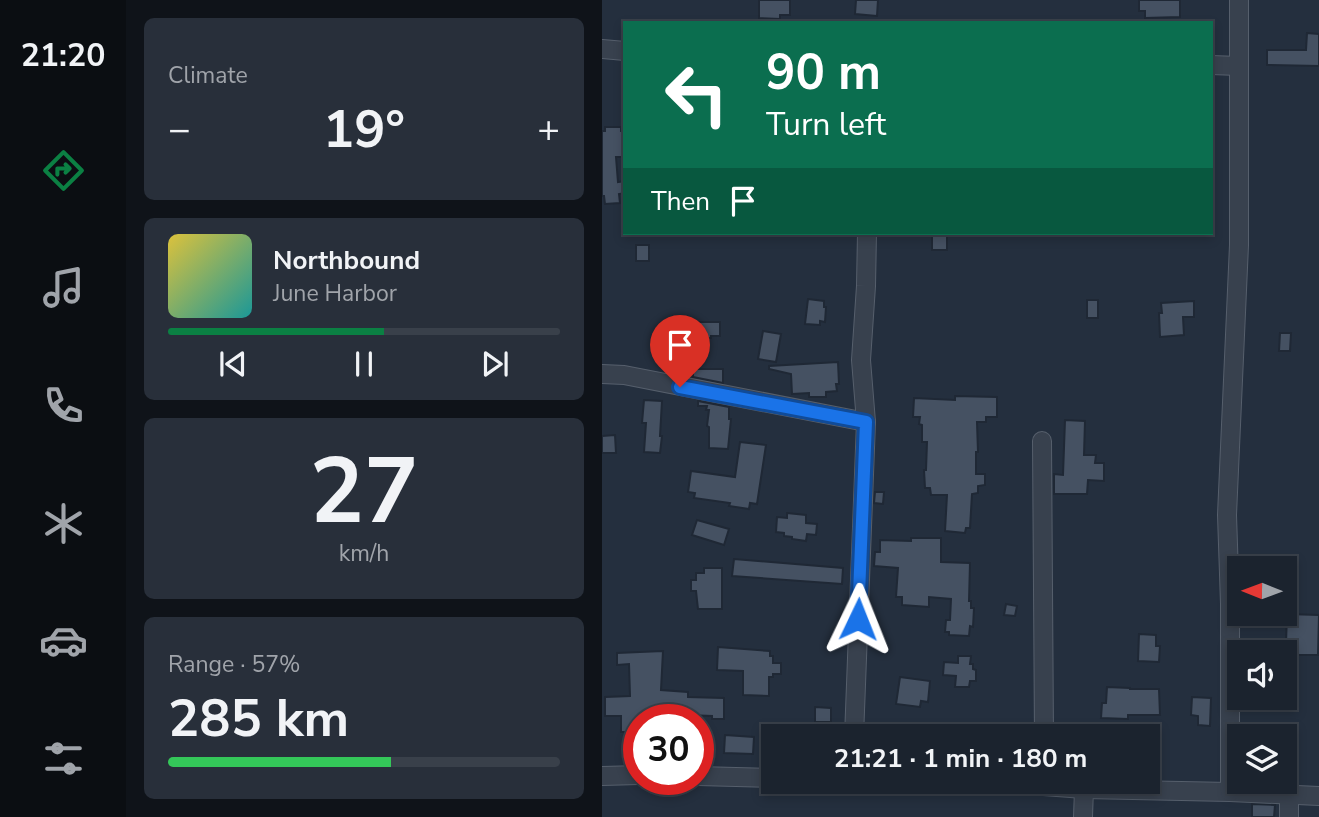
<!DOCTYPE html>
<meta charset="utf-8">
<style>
:root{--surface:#1b232e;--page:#282f3a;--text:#f1f3f6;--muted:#a0a4aa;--line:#39404a;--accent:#0b8043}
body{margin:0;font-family:"Nunito Sans",sans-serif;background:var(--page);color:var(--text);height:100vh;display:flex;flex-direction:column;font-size:26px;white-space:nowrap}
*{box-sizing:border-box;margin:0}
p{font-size:23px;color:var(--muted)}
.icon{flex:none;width:38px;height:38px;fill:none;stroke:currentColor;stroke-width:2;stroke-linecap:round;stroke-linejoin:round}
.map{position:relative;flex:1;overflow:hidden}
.drawer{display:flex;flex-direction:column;gap:18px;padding:18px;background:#0f1319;width:476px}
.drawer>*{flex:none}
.top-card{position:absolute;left:21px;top:21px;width:590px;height:214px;border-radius:0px;box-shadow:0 4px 10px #0003,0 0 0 2px var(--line);background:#0b6e4f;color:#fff;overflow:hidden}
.needle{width:46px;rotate:271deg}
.tools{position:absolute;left:625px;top:556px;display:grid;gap:14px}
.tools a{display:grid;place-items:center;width:70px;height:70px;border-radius:0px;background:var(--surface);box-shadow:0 4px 10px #0003,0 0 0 2px var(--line);font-size:35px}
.speed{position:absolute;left:21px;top:704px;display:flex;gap:14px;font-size:35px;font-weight:700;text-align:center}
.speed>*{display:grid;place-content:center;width:91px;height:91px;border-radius:50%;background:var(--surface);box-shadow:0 4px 10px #0003,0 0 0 2px var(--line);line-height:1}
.speed .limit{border:10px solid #d22;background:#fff;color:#111}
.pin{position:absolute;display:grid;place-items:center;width:60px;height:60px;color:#fff;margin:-72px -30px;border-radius:50% 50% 50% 0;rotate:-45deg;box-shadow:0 0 7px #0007}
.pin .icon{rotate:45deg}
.me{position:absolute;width:77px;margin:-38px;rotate:2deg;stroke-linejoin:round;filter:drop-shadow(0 0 5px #0008)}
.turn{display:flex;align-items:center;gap:24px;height:147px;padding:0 28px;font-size:32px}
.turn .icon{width:91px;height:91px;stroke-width:2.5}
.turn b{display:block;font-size:49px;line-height:60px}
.then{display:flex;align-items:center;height:66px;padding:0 28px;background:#0003;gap:14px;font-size:26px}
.big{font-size:52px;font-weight:700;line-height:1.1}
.drawer .widget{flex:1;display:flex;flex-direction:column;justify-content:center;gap:10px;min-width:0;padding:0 24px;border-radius:10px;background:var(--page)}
.drawer .dial{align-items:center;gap:0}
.dial b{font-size:91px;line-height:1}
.song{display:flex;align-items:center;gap:21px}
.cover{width:84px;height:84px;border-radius:10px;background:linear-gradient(135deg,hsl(50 70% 55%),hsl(180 70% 35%))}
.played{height:7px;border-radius:4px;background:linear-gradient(90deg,var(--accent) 55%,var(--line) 55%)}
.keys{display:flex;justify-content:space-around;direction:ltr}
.heat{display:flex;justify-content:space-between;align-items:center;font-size:38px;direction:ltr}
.charge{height:10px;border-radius:5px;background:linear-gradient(90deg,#34c759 57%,var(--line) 0)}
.trip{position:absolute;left:159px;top:724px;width:399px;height:70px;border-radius:0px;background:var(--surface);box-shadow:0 4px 10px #0003,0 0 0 2px var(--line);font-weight:700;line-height:70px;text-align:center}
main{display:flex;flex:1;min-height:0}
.menu{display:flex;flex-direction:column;width:126px;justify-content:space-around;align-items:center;background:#0b0e12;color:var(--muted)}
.menu .icon{width:49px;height:49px}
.menu .current{color:var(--accent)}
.menu b{font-size:32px;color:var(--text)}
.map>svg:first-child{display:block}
.building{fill:#455162;stroke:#1f2835;stroke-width:2}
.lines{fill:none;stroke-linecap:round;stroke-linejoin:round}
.minor-casing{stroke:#565f6c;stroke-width:20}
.minor{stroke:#38414e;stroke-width:18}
.route-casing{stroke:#114b97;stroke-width:18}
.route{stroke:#1a73e8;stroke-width:12}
</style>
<main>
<nav class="menu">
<b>21:20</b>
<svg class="icon current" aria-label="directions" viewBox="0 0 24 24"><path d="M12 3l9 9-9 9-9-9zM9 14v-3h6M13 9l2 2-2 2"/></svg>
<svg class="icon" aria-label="music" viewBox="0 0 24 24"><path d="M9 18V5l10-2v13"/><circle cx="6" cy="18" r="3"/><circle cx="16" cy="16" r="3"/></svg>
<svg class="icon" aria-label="phone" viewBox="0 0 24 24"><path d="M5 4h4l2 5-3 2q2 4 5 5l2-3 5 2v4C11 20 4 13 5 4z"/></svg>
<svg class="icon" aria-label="climate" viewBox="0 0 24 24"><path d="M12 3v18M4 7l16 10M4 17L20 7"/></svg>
<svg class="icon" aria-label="car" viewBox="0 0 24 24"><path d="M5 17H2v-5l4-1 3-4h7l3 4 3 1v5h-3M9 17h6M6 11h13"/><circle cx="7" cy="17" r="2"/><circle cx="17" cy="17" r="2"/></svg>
<svg class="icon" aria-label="filters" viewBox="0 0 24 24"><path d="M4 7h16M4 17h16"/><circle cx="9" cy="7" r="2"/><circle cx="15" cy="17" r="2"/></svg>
</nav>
<section class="drawer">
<div class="widget"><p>Climate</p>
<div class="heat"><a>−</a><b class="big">19°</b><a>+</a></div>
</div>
<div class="widget">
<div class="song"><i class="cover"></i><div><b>Northbound</b><p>June Harbor</p></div></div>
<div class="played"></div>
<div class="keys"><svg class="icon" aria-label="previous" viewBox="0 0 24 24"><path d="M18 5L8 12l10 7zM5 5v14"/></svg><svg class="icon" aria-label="pause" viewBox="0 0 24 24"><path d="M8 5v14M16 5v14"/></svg><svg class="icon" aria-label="next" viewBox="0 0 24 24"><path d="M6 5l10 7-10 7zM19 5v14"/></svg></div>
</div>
<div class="widget dial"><b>27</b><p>km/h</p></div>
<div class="widget"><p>Range · 57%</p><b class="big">285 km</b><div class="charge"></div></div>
</section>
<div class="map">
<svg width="717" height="817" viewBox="0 0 717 817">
<rect width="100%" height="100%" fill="#242f3e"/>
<g class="building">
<polygon points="157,0 188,0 188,15 178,15 178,19 157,18"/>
<polygon points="254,0 276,0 275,16 253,14"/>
<polygon points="537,0 578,0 578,17 543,18 543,11 537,11"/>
<polygon points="705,33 717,34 717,66 665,65 665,50 704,50"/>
<polygon points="3,127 19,127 19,131 23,131 23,157 14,157 16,182 23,181 23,193 17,194 18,203 3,204 2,196 0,196 0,131 3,131"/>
<rect x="330" y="236" width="15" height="14"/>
<rect x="34" y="245" width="13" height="16"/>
<polygon points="206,299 222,301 222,307 224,307 223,322 218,321 218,325 203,324"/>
<rect x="485" y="300" width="11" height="18"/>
<polygon points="592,301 592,317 581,317 582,335 558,337 557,313 560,313 559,303"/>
<polygon points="90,322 118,322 118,336 109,336 109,338 91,339"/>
<polygon points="161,331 179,334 174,362 156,359"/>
<polygon points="678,333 689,333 688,351 677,351"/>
<polygon points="236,362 237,384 234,384 235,391 224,392 224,397 207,397 207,393 190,394 189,374 167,369 167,366"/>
<polygon points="91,369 121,369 121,383 91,377"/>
<polygon points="353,396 395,397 395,417 384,417 384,422 375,422 376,452 374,452 374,474 383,474 383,485 376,486 376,493 370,494 368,528 364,528 363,533 343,531 345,495 329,495 328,488 323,488 322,470 324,470 325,442 320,442 320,425 317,424 318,417 311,417 312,398 353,400"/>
<polygon points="42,400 60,401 58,436 60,436 58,453 42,452 44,423 40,423"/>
<polygon points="96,401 127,407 127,419 129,419 126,449 107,448 107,427 105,426 107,410 104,410 105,406 96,406"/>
<polygon points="463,420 483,421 482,455 494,455 493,463 502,463 502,481 486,480 485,494 452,494 452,474 461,475"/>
<polygon points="13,435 14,453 0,453 0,436"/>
<polygon points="138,442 164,445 155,504 148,503 147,509 127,506 128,503 92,498 93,493 86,492 89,471 133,477"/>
<polygon points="273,492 282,492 281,504 272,503"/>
<polygon points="185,513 204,515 204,523 215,524 214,535 205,534 204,541 190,539 190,537 182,536 182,533 174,532 175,517 185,518"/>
<polygon points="95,520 127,529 122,545 90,535"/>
<polygon points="309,538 339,538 339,562 368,563 367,601 369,601 369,608 372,608 371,627 368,626 367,636 347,635 347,632 343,632 344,620 348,620 349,599 327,597 327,607 300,605 300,597 294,597 296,568 272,566 273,552 278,552 278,540 309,541"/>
<polygon points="132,559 241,568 240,584 130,576"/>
<polygon points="102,568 120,568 120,609 96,609 94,591 89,591 89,580 94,580 94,573 102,573"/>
<polygon points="404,604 415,606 413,616 402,615"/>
<polygon points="685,614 717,615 716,655 694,655 694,644 684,643"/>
<polygon points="537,634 554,635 554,646 558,646 557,662 536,661"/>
<polygon points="116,647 168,651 168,656 171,656 171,663 179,663 179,674 171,674 171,677 167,677 167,696 141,695 141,671 115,670"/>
<polygon points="61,651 59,690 86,692 86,697 122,698 122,719 110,719 110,716 85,715 85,718 48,715 48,719 37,719 37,740 25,740 25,732 19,732 19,716 3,716 3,697 28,696 27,664 15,665 15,653"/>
<polygon points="356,656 369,656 368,664 371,664 371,669 374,670 374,681 368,681 367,687 353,687 354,676 341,675 342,662 356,663"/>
<polygon points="298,677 328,681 326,702 319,701 318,707 294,704"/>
<polygon points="505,687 528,688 528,689 557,689 558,715 526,715 526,719 499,718 500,703 504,703"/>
<polygon points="590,697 609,698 608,726 596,725 596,716 589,715"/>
<polygon points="213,707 229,708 229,722 213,722"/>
<polygon points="123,735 152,737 151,754 122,753"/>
<polygon points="650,804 673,805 672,817 650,817"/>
</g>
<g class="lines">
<g class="minor-casing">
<g id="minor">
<polyline points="0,49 23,51"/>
<polyline points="609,65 637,66"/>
<polyline points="0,374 22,375 264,422"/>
<polyline points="440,441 442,737"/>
<polyline points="252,737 264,422 259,360 264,286 265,233"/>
<polyline points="0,776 37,775"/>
<polyline points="96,776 172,778"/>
<polyline points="385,782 482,789 628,792 717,796"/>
<polyline points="628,792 628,604 625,515 637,245 637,0"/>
<polyline points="481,817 482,789"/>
<polyline points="687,817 687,796"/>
</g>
</g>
<use href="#minor" class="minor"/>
</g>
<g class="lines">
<g class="route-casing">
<polyline id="route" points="78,387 264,422 256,619"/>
</g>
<use href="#route" class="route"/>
</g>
</svg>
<div class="tools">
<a><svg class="needle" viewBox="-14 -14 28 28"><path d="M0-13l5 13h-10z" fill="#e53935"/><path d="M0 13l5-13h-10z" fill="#a0a4aa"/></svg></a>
<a><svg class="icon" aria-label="sound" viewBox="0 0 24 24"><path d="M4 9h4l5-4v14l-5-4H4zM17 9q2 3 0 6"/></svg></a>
<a><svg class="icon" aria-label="layers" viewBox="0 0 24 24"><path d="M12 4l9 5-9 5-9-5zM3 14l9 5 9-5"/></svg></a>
</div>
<div class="speed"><div class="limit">30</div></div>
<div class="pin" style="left:78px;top:387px;background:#d93025"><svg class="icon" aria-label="arrive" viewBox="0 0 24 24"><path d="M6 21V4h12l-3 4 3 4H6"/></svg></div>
<svg class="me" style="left:256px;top:619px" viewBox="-20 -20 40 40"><path d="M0-17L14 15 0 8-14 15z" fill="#1a73e8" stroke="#fff" stroke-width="4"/></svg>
<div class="trip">21:21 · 1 min · 180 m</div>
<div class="top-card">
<div class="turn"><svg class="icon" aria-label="left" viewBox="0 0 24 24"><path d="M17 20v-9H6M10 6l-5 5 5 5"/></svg><div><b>90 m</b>Turn left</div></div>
<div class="then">Then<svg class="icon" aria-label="arrive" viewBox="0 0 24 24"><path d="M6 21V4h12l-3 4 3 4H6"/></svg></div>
</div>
</div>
</main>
